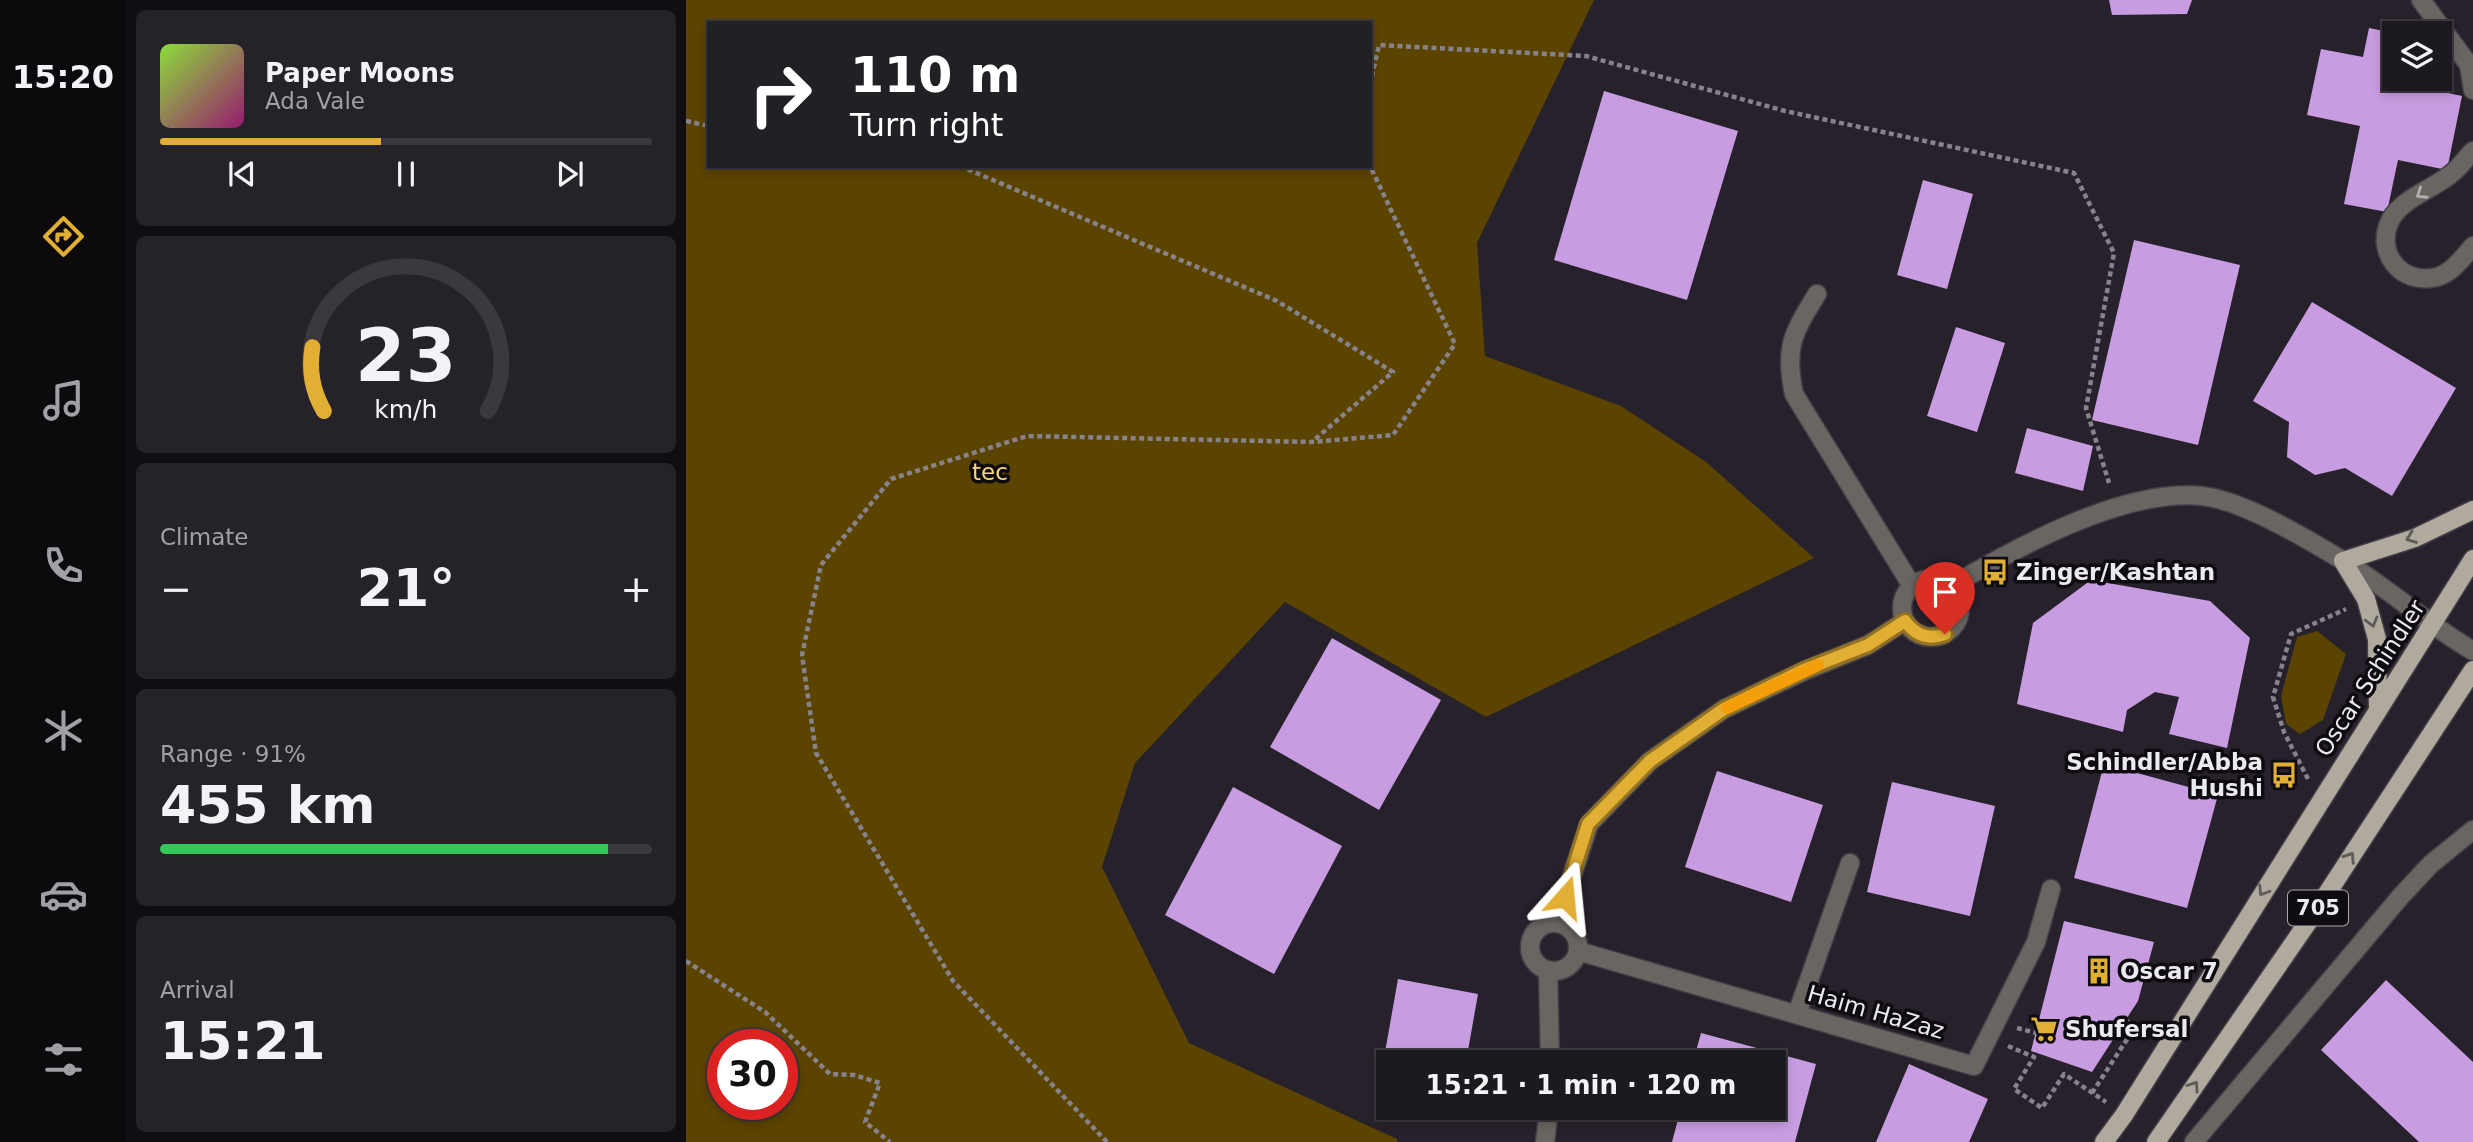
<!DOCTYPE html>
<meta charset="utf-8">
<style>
:root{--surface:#1d1920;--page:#252229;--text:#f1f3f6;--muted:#a0a0a5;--line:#3b383e;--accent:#e1af34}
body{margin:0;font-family:"DejaVu Sans",sans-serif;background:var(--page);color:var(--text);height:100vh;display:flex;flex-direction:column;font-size:26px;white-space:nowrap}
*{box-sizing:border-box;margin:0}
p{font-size:23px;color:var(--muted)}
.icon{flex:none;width:38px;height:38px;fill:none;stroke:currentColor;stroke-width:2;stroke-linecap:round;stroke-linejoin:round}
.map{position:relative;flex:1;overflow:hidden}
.sheet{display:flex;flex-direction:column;gap:10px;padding:10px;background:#100e12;width:560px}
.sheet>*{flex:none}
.banner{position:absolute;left:21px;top:21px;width:665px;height:147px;border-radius:0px;box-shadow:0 4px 10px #0003,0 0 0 2px var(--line);background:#202124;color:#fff;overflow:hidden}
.tools{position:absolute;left:1696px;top:21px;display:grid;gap:14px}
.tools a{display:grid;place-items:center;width:70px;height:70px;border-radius:0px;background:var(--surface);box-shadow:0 4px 10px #0003,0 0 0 2px var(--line);font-size:35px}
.speed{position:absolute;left:21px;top:1029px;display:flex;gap:14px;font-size:35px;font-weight:700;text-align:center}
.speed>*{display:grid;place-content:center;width:91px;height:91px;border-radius:50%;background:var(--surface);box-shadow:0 4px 10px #0003,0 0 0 2px var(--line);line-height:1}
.speed .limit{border:10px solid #d22;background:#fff;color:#111}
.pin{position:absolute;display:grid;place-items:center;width:60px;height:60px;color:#fff;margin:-72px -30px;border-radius:50% 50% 50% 0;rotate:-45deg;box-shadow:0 0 7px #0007}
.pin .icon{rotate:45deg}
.me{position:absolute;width:77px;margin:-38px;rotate:18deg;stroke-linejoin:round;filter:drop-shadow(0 0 5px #0008)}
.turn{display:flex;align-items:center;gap:24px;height:147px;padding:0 28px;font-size:32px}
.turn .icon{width:91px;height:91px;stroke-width:2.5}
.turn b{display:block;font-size:49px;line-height:60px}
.big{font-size:52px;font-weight:800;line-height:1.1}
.sheet .tile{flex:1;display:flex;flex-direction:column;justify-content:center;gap:10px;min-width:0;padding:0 24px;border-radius:10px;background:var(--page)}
.sheet .dial{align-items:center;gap:0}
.dial svg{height:182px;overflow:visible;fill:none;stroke:var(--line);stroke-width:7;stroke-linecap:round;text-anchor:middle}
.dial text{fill:var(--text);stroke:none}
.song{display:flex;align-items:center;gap:21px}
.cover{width:84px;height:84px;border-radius:10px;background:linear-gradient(135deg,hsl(90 70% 55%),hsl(320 70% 35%))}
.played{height:7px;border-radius:4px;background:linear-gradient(90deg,var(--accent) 45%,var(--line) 45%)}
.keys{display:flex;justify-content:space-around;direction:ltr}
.heat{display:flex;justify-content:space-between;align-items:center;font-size:38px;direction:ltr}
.charge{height:10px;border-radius:5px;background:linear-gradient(90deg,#34c759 91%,var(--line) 0)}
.trip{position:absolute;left:690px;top:1050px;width:410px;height:70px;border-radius:0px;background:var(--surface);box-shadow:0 4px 10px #0003,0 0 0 2px var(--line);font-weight:800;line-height:70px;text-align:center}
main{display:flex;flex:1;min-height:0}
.tab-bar{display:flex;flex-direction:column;width:126px;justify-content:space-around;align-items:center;background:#0c0a0d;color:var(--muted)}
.tab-bar .icon{width:49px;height:49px}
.tab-bar .selected{color:var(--accent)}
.tab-bar b{font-size:32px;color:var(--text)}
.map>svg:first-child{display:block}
.green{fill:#5b4300;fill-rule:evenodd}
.building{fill:#c89ce0}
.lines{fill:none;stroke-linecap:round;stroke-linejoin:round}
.minor-casing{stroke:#433d47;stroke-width:21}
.major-casing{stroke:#433d47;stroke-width:21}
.path{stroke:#88838b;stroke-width:4.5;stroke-dasharray:5 3.5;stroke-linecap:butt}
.minor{stroke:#696661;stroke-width:18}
.major{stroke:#afa99e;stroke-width:18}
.oneway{stroke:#b2aeb0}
.oneway2{stroke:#5e5a57}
.route-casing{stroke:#927222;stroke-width:18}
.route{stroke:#e1af34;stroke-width:12}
.slow{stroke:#f59e0b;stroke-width:12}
.labels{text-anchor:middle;stroke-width:7;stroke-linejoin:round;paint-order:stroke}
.shield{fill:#0e0c10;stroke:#aaa7ad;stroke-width:2}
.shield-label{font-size:21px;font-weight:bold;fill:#ede9f0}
.park-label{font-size:23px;fill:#f9d482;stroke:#0e0c10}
.poi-label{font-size:23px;font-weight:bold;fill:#ede9f0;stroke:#0e0c10;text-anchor:start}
.street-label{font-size:23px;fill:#ede9f0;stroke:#0e0c10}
</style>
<main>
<nav class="tab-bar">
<b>15:20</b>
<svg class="icon selected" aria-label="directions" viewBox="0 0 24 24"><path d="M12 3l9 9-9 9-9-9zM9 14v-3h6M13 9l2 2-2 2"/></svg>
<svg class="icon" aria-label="music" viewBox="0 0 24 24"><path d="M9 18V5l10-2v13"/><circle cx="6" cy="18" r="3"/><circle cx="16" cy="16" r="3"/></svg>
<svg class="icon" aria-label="phone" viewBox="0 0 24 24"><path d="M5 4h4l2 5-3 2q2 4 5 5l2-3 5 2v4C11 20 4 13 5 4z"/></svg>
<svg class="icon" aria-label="climate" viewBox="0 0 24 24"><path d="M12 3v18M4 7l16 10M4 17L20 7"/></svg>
<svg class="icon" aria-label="car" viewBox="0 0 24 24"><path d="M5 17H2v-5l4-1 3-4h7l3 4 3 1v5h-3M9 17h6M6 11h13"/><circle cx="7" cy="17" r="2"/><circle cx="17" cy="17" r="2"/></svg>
<svg class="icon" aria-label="filters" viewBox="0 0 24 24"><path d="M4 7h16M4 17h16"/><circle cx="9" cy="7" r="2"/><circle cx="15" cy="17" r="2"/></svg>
</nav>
<section class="sheet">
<div class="tile">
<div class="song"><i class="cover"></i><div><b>Paper Moons</b><p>Ada Vale</p></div></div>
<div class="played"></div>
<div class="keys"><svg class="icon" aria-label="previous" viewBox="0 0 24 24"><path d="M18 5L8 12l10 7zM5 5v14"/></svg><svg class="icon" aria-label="pause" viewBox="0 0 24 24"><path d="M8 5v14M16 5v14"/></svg><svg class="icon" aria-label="next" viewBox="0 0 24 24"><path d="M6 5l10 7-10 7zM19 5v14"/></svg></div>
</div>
<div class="tile dial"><svg viewBox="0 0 100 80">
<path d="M14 69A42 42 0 1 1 86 69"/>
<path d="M14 69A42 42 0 0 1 9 41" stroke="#e1af34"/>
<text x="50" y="56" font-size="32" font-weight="700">23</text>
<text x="50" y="72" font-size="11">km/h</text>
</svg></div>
<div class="tile"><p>Climate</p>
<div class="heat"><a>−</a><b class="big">21°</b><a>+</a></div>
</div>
<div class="tile"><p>Range · 91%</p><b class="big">455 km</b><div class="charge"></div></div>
<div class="tile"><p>Arrival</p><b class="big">15:21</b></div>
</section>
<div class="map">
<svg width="1787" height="1142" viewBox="0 0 1787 1142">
<rect width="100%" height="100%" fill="#27212b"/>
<g class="green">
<path d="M 0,0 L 908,0 L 791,243 L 799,356 L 935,406 L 1020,462 L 1128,558 L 800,717 L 599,602 L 449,763 L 416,867 L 503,1043 L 711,1139 L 711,1142 L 0,1142 ZM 23,23 L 684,23 L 684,166 L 23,166 ZM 37,1045 L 96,1045 L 96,1104 L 37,1104 Z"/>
<polygon points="1631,631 1660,654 1637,720 1614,734 1600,724 1595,696 1611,637"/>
</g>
<g class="building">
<polygon points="1423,0 1506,0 1501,14 1426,15"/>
<polygon points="1683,28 1708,33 1708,79 1725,79 1724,85 1776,96 1761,170 1712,160 1701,212 1658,204 1674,126 1621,115 1635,49 1677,57"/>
<polygon points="918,91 1052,131 1001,300 868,260"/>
<polygon points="1237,180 1287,194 1261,289 1211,275"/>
<polygon points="1448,240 1554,265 1512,445 1406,420"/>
<polygon points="1626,302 1770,388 1706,496 1659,468 1629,475 1601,457 1603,422 1567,401"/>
<polygon points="1270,327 1319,343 1291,432 1241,416"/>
<polygon points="1341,428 1407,446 1397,491 1329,473"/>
<polygon points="1405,580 1524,601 1564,638 1541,748 1483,734 1493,697 1469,692 1441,710 1437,732 1331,704 1347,623"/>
<polygon points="646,638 755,700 693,810 584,747"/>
<polygon points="1418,764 1532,795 1501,908 1388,878"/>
<polygon points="1031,771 1137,805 1105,902 999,867"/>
<polygon points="1206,782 1309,806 1284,916 1181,892"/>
<polygon points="547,787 656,846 588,974 479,915"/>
<polygon points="1378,921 1468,942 1452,1001 1406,1072 1345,1051"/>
<polygon points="712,979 792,994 780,1062 702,1062 702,1099 691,1097"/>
<polygon points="1700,980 1787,1062 1787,1142 1733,1142 1635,1050"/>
<polygon points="1015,1033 1130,1064 1109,1142 986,1142 995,1108 1087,1108 1087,1062 1007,1062"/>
<polygon points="1223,1064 1302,1099 1283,1142 1190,1142"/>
</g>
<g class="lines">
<g class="minor-casing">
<g id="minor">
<polyline points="1735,0 1783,65 1787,90"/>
<path d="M 1787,151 C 1780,158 1773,168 1765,174 C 1747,189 1717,198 1705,219 C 1688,251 1714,286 1751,277 C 1766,273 1777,257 1787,246"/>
<path d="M 1131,294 C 1107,333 1098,347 1108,394 L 1226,586"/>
<circle cx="1245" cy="608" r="29"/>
<path d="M 1265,586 C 1331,547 1438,488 1516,496 C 1556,500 1621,539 1656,560 C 1701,587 1741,624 1787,651"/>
<polyline points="871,922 903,824 964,761 1038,709 1118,671 1182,645 1219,621"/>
<circle cx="868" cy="947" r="24"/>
<polyline points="892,951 1288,1066 1350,942 1365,889"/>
<polyline points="862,970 864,1062"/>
<polyline points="1111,1014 1164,863"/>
<polyline points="859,1142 863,1108"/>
<polyline points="1508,1142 1715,896 1745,864 1787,830"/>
</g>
</g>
<g class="major-casing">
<g id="major">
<polyline points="1692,710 1691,639 1680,599 1657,561 1729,538 1787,510"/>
<polyline points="1418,1142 1438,1115 1787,559"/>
<polyline points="1470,1142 1629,912 1787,670"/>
</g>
</g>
<g class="path">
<polyline points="684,85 693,45 900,56 1099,111 1388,173 1428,253 1400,408 1423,483"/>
<polyline points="0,121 23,126"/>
<polyline points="274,166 591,301 707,372 627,441"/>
<polyline points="1622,779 1598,732 1587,697 1605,634 1660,609"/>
<polyline points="0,961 79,1012 144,1074 168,1075 194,1083 179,1122 204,1142"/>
<polyline points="1331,1028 1350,1033"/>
<polyline points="1322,1046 1348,1057 1328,1089 1356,1108 1378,1074 1420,1102"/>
<polyline points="1406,1093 1449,1027 1439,1020"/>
<polyline points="421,1142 267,981 130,753 116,655 135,565 205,479 341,436 626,442 707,435 769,344 684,166"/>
</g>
<use href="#minor" class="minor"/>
<use href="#major" class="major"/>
</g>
<defs><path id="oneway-chevron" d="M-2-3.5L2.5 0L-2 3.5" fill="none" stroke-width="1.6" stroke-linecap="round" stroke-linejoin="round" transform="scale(1.75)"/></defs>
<use class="oneway" href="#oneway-chevron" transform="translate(1735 194) rotate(147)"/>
<g class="oneway2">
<use href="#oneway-chevron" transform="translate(1725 538) rotate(159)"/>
<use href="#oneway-chevron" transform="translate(1686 622) rotate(75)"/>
<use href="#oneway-chevron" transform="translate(1664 857) rotate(-57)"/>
<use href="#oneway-chevron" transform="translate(1577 891) rotate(122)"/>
<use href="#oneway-chevron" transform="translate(1508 1086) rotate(-56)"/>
</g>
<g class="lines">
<g class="route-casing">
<path id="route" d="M 879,897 L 902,824 L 964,761 L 1038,709 L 1118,670 L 1182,645 L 1219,621 C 1230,636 1243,640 1259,634"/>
</g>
<use href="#route" class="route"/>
<polyline class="slow" points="1041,708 1132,665"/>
</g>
<defs>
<g id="bus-bare" transform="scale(2.1)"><path d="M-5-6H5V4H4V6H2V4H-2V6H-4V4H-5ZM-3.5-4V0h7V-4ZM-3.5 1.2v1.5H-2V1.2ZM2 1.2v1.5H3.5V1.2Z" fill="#e1af34" stroke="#0e0c10" stroke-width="2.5" paint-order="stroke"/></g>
<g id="building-bare" transform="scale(2.1)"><path d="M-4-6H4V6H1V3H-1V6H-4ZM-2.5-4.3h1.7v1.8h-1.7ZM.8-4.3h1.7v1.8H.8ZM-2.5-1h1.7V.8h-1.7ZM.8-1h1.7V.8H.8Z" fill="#e1af34" stroke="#0e0c10" stroke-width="2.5" paint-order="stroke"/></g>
<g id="supermarket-bare" transform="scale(2.1)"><path d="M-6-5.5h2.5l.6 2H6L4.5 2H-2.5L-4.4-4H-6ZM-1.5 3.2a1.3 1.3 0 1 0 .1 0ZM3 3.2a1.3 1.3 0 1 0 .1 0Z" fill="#e1af34" stroke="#0e0c10" stroke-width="2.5" paint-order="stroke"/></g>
</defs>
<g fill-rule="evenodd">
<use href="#bus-bare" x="1309" y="572"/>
<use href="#bus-bare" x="1598" y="775"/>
<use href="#building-bare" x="1413" y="971"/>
<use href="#supermarket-bare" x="1358" y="1029"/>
</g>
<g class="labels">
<rect class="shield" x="1602" y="890.5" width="60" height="35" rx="5"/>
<g class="shield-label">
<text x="1632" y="915">705</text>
</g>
<g class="park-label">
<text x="304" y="480">tec</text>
</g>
<g class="poi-label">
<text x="1330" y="580">Zinger/Kashtan</text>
<text x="1577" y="770" text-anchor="end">Schindler/Abba<tspan x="1577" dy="26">Hushi</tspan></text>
<text x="1434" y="979">Oscar 7</text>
<text x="1379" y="1037">Shufersal</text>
</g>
<g class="street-label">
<text transform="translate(1684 678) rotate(-57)" y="8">Oscar Schindler</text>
<text transform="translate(1190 1012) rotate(16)" y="8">Haim HaZaz</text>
</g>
</g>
</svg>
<div class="tools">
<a><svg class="icon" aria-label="layers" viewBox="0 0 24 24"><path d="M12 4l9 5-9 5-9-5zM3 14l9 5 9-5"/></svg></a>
</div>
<div class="speed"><div class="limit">30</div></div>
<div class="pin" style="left:1259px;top:634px;background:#d93025"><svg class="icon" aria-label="arrive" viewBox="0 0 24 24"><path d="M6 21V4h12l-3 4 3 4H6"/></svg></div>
<svg class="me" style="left:879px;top:897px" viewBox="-20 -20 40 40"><path d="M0-17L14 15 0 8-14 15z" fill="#e1af34" stroke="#fff" stroke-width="4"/></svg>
<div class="trip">15:21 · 1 min · 120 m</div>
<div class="banner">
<div class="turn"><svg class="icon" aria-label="right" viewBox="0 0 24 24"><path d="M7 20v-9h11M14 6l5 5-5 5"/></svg><div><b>110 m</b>Turn right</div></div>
</div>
</div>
</main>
